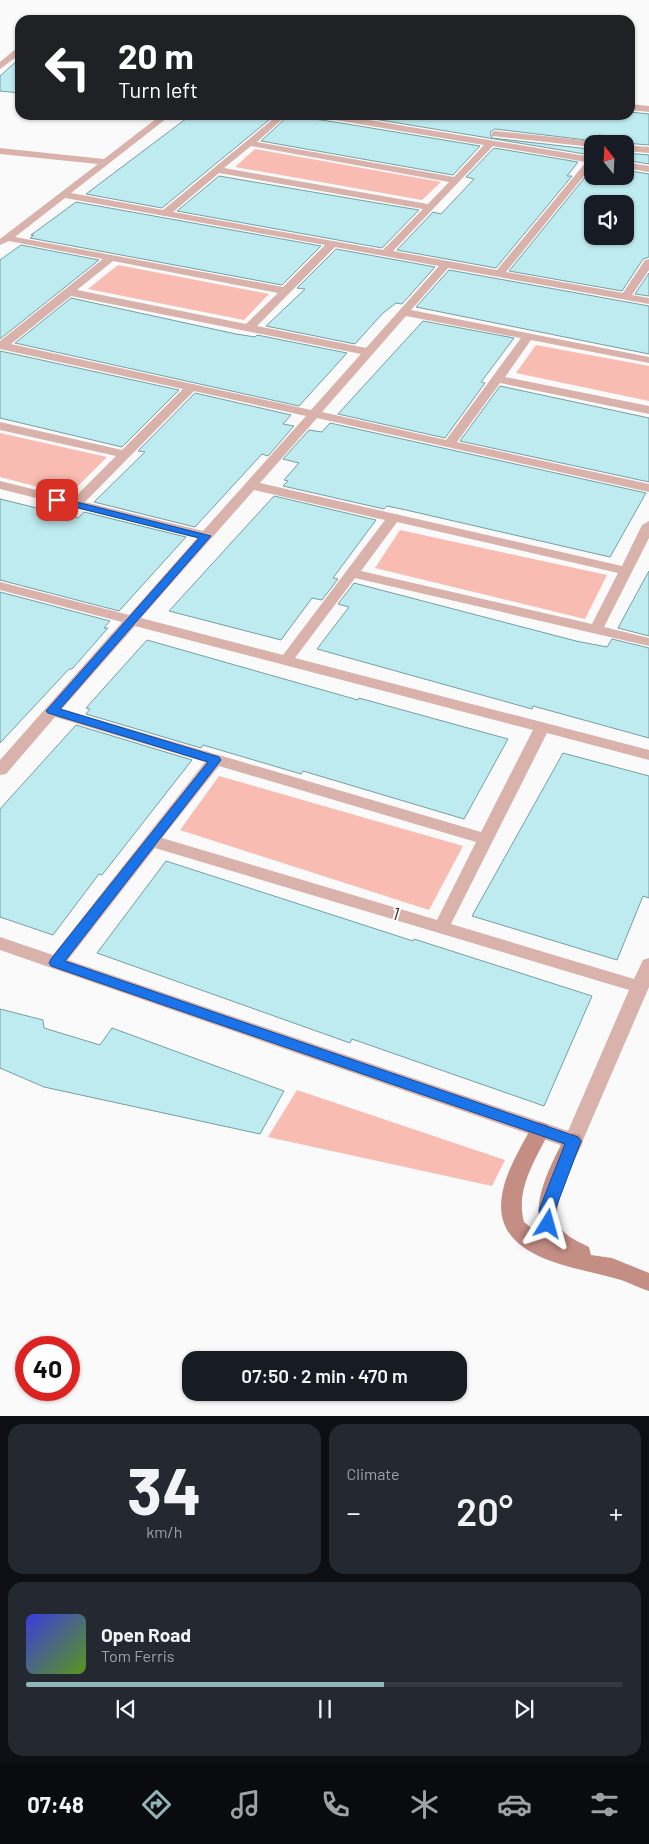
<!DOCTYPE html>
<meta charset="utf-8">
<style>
:root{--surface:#171b24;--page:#242831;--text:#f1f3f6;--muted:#9ea1a6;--line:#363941;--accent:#92b5ba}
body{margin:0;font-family:Barlow,sans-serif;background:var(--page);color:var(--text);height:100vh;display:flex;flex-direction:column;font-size:19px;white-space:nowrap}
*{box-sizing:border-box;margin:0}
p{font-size:16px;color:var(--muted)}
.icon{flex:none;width:28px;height:28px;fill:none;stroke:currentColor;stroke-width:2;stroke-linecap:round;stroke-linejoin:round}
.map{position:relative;height:1416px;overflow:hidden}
.details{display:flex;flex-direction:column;gap:8px;padding:8px;background:#0d0f14;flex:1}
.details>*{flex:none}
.hud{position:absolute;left:15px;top:15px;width:620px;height:105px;border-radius:15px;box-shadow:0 1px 4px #0004;background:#202124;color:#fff;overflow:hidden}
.needle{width:32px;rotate:342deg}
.controls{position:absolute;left:584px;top:135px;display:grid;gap:10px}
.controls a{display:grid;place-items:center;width:50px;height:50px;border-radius:10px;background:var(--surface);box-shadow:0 1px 4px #0004;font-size:25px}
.speed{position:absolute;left:15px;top:1336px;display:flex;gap:10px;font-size:25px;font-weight:700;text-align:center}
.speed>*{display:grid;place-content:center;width:65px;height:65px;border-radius:50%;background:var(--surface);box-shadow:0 1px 4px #0004;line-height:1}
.speed .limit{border:8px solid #d22;background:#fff;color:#111}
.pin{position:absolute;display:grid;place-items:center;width:42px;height:42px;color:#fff;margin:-21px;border-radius:10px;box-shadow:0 2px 8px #0006}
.me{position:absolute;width:55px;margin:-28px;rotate:8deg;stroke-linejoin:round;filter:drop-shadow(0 0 4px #0008)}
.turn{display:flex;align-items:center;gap:18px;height:105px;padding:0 20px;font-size:22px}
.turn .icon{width:65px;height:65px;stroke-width:2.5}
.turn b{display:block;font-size:35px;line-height:42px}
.big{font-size:38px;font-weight:600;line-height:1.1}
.details .tile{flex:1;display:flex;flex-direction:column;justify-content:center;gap:8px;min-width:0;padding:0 18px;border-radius:15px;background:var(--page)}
.details .dial{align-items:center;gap:0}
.dial b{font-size:65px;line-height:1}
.song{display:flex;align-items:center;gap:15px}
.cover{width:60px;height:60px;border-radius:8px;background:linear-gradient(135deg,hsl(240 70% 55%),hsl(90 70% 35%))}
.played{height:5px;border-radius:2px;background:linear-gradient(90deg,var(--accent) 60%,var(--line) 60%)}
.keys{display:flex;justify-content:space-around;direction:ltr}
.heat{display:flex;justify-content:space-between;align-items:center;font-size:28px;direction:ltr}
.details .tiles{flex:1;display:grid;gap:8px;grid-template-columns:1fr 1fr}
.tile:last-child{grid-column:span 2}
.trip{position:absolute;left:182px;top:1351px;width:285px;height:50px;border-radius:15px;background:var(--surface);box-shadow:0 1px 4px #0004;font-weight:600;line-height:50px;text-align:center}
.tab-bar{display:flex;height:80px;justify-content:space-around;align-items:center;background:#090b0e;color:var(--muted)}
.tab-bar .icon{width:35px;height:35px}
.tab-bar .on{color:var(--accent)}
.tab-bar b{font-size:22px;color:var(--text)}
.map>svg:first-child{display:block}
.green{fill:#f8bcb2}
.building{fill:#beebef;stroke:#749fa3;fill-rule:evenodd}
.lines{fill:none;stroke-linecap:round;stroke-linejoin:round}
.street{fill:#d8b2ab;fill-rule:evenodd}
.secondary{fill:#c48e85;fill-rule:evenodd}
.route{fill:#1a73e8;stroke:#114b97}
.labels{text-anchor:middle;stroke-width:4;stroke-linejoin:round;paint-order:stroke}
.street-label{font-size:18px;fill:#433431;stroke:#fff}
</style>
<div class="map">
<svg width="649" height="1417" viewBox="0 0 649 1417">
<rect width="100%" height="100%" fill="#fafafa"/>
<g class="green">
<polygon points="255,149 441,182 422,200 235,167"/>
<polygon points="118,265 269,294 244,320 88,289"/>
<polygon points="536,345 649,366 649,401 516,373"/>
<polygon points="0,433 107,457 69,495 0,477"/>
<polygon points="400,530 607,575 585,619 375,568"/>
<polygon points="219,776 463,846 429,910 180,830"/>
<polygon points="297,1090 505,1160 492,1186 268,1137"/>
</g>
<g class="building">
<polygon points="20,58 20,93 0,91 0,76"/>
<polygon points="630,112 649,114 649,145 625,143 625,138 599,135 595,141 495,129 490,132 492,138 589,149 585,154 350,115 630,115"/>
<polygon points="191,115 275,115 162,208 86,194"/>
<polygon points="289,115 347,124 480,146 453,175 261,141"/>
<polygon points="494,148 578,162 567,176 572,176 496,268 397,250 433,212 441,214 474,179 466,177"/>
<polygon points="625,153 649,155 649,164 625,160"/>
<path d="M 625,170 L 649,174 L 649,257 L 643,259 L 622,291 L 509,271 L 586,176 L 625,176 ZM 592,204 L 625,204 L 625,236 L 592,236 Z"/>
<polygon points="219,176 377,203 419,210 382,248 177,211"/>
<polygon points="76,202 321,246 282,285 30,238 34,235 31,235"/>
<polygon points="21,245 99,260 0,339 0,260"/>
<polygon points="336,249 435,267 402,304 396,303 382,314 355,344 266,326 305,289 297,288"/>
<polygon points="449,270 649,306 649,354 416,307"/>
<polygon points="649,273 649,296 635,294"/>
<polygon points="71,298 236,334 255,337 257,335 347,353 299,406 15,343"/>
<polygon points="423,321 514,338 481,382 485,383 445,438 338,414"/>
<polygon points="0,351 179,390 122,447 0,418"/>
<polygon points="500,386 649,418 649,482 460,441"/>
<polygon points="195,393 291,415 283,424 294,426 268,456 262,454 195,527 94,502 145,452 138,451"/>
<polygon points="330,423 646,493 610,557 406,510 387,506 384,509 283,486 288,481 284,480 299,463 283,459 309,430 322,432"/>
<polygon points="274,496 376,520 333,578 338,579 322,600 312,598 281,640 169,611"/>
<polygon points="0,499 78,518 84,512 186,537 119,611 0,580"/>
<polygon points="649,571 649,636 618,628 632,602"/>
<polygon points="354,583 576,641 607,647 612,639 649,648 649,738 533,706 532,709 317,649 349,607 338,604"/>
<polygon points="0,592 110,621 104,628 108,628 72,669 69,669 0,743"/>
<polygon points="147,640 358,700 359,698 508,739 464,819 303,771 301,774 203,745 201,748 86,714 90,709 86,708"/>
<polygon points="76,725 192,760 102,875 99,874 53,935 0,917 0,809"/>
<polygon points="563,753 649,776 649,898 643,896 617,960 472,916"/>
<polygon points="166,861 413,941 414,939 592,996 544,1106 352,1039 350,1043 97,953"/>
<polygon points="0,1009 43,1020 44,1028 100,1045 112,1028 284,1091 260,1134 44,1087 0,1068"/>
</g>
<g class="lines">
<g class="street">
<polygon points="17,48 20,48 20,54 0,69 0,62"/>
<polygon points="630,104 649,106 649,112 630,110"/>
<path d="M 161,115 L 171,115 L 71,193 L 163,210 L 278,115 L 287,115 L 257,142 L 454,177 L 484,145 L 323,118 L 319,115 L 339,115 L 592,157 L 592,166 L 506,272 L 623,293 L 645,260 L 649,259 L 649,270 L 632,295 L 649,298 L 649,304 L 448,268 L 411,310 L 649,357 L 649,363 L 531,340 L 505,377 L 649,406 L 649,414 L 500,383 L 457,442 L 649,484 L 649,492 L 317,418 L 260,483 L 622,566 L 642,525 L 649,521 L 649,538 L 604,627 L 649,638 L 649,646 L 355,578 L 295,658 L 649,750 L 649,760 L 547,733 L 451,924 L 634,979 L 643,960 L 649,958 L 649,987 L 580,1147 L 573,1149 L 566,1147 L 0,950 L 0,937 L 53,955 L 205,762 L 55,717 L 6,774 L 0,775 L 0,760 L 122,622 L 0,590 L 0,582 L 129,615 L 197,538 L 0,489 L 0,481 L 73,499 L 116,456 L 0,430 L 0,422 L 122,450 L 183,389 L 0,349 L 0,341 L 103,259 L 9,241 L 0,245 L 0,239 L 98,164 L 0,154 L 0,148 L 104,159 ZM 251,146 L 449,182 L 428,204 L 224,168 ZM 493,146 L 586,162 L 497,270 L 393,251 ZM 219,173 L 423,209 L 383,250 L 173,212 ZM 65,198 L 325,245 L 283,287 L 15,237 ZM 335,247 L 439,266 L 366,348 L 257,326 ZM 113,261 L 278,293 L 246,324 L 77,290 ZM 71,296 L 361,354 L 311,410 L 11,344 ZM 406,316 L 521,338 L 446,440 L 322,412 ZM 194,391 L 306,416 L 203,531 L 85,502 ZM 254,490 L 385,520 L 283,655 L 141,618 ZM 397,522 L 618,573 L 592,624 L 361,571 ZM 135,626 L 533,730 L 481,832 L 62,709 ZM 219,766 L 476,842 L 437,920 L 162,838 ZM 155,848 L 629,990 L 568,1131 L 68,960 Z"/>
<polygon points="495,131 592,141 596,144 592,144 592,147 492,136 492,132"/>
<polygon points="625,145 649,147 649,153 625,151"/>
<polygon points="625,162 649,166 649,172 625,168"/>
</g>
<path class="secondary" d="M 540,1122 L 547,1124 L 550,1130 C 536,1159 515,1189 524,1222 L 547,1240 C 525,1210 551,1165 566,1135 L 573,1133 L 580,1135 L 583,1141 C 575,1160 552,1204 558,1223 C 562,1235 579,1242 589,1247 L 591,1255 L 612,1258 L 649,1273 L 649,1291 C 639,1288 630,1283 621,1280 C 575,1266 487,1260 503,1190 C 508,1167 522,1146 533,1124 Z"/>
</g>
<polygon class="route" points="57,497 211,536 60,709 219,757 221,760 65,961 578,1137 581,1141 555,1210 555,1224 553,1228 548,1230 542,1228 539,1210 565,1144 51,966 49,963 51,959 208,762 48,713 46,711 199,538 54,502 53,500"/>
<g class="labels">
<g class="street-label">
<text transform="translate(396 914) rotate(17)" y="6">1</text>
</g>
</g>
</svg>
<div class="controls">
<a><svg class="needle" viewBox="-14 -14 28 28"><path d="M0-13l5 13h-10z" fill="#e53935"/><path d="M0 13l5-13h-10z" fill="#9ea1a6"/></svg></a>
<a><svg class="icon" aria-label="sound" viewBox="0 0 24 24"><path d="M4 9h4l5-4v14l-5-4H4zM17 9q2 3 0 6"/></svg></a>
</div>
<div class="speed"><div class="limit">40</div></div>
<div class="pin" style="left:57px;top:500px;background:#d93025"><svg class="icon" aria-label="arrive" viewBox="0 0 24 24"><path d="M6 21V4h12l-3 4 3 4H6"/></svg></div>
<svg class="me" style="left:548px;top:1224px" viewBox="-20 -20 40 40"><path d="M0-17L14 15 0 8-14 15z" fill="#1a73e8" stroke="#fff" stroke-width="4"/></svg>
<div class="trip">07:50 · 2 min · 470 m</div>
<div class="hud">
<div class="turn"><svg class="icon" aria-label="left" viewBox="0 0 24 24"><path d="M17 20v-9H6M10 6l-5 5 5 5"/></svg><div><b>20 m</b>Turn left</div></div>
</div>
</div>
<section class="details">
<div class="tiles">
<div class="tile dial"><b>34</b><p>km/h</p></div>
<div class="tile"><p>Climate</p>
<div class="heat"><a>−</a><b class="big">20°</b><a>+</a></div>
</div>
<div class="tile">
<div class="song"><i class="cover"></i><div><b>Open Road</b><p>Tom Ferris</p></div></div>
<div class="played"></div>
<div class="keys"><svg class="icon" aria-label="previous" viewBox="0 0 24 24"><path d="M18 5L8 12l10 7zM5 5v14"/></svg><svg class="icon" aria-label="pause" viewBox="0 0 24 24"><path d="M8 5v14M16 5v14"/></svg><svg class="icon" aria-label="next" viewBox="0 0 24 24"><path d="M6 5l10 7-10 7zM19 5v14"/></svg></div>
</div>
</div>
</section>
<nav class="tab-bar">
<b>07:48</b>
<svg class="icon on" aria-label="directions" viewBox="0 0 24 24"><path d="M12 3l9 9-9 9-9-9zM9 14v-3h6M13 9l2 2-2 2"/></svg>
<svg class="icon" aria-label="music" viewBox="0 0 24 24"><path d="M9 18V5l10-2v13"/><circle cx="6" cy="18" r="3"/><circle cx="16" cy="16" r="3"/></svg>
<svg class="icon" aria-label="phone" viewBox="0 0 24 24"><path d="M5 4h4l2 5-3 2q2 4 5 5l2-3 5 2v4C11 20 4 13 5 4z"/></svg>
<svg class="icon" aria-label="climate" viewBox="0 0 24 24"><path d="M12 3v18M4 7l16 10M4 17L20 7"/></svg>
<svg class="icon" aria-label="car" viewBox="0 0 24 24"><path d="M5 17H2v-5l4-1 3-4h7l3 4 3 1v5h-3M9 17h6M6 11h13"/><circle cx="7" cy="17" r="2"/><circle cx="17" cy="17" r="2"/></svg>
<svg class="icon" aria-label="filters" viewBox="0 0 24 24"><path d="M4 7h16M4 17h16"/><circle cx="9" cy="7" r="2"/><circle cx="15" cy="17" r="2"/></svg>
</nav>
